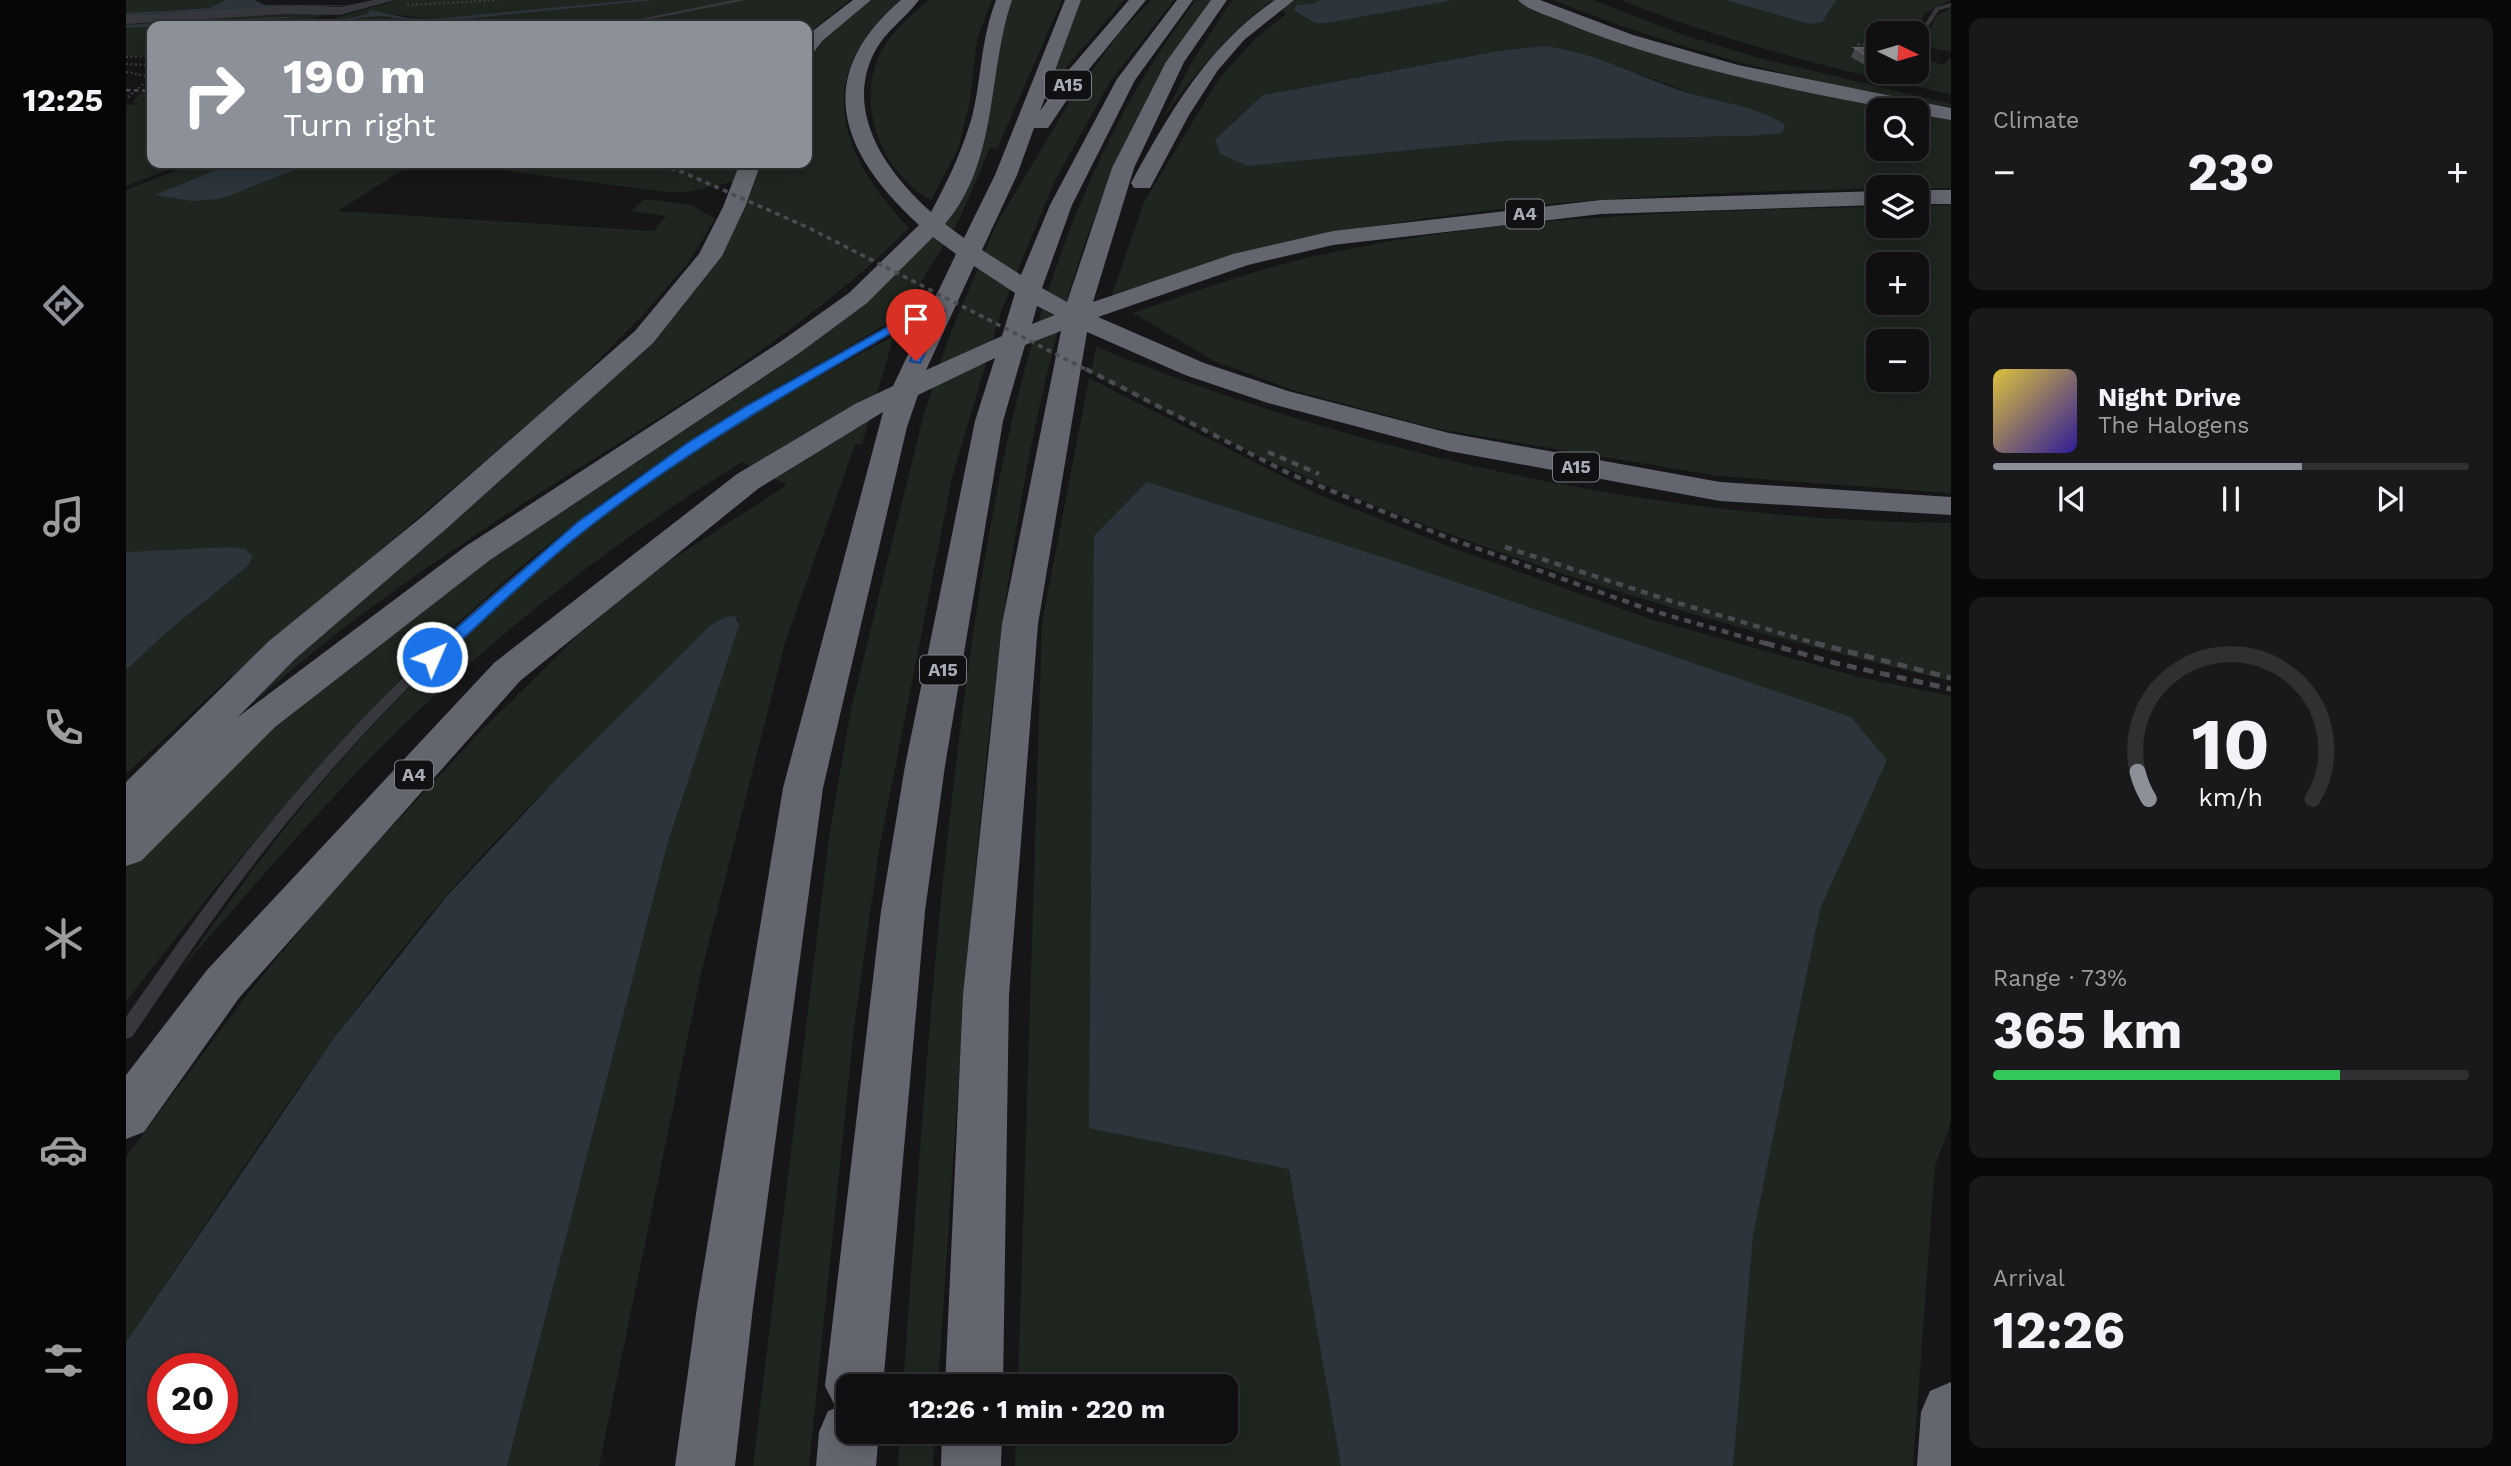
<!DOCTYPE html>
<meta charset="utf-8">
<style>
:root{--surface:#101012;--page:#19191b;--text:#f1f3f6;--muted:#9c9d9f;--line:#303032;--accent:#8c9099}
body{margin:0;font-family:"Work Sans",sans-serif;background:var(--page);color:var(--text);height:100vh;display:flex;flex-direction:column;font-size:26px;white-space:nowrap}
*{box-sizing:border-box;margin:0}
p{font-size:23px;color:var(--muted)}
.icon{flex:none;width:38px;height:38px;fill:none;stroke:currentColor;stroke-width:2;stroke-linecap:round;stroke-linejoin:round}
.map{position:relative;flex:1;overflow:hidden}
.panel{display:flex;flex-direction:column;gap:18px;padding:18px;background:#09090a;width:560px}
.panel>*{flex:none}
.guide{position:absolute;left:21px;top:21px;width:665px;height:147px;border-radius:14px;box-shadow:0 4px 18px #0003,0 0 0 2px var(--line);background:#8c9099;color:#fff;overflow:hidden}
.needle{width:46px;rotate:95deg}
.buttons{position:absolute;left:1740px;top:21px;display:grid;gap:14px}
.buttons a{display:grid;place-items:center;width:63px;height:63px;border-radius:14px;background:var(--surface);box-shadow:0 4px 18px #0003,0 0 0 2px var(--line);font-size:35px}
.speed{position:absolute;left:21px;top:1353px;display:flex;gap:14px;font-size:35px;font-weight:700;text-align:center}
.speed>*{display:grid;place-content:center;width:91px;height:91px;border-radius:50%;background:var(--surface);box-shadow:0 4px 18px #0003,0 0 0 2px var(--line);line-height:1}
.speed .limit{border:10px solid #d22;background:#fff;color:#111}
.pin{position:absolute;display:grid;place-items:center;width:60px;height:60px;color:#fff;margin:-72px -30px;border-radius:50% 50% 50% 0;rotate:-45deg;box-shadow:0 0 7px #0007}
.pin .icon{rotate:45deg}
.me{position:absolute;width:77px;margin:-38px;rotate:45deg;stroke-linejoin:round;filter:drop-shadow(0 0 5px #0008)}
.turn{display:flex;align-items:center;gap:24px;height:147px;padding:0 21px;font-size:32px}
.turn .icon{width:91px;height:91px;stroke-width:2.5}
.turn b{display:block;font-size:49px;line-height:60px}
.big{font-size:52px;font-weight:700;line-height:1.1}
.panel .card{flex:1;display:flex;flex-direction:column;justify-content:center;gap:10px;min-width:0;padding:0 24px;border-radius:14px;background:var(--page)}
.panel .dial{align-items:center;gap:0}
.dial svg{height:182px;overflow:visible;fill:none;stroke:var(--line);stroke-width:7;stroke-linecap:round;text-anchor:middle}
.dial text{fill:var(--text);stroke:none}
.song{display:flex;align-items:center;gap:21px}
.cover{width:84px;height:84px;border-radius:10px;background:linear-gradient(135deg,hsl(50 70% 55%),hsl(250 70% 35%))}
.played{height:7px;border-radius:4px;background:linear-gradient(90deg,var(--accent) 65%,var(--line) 65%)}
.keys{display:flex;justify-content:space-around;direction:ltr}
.heat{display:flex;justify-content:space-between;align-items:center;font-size:38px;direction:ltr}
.charge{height:10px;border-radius:5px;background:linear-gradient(90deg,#34c759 73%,var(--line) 0)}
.trip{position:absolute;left:710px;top:1374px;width:402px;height:70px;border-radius:14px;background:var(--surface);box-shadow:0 4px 18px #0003,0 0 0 2px var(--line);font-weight:700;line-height:70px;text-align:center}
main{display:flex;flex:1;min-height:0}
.tab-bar{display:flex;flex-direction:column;width:126px;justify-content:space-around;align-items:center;background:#060607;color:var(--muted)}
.tab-bar .icon{width:49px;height:49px}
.tab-bar .current{color:var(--accent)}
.tab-bar b{font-size:32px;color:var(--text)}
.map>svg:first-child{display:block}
.green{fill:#1e261f;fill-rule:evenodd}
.water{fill:#2c353c;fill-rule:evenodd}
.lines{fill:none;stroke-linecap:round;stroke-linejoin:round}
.path{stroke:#3d3f44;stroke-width:2;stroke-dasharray:2 2.5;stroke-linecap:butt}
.service{fill:#37383d;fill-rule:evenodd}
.minor{fill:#37383d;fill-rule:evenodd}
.motorway{fill:#63666e;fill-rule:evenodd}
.rail-far3{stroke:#4a4c52;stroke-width:2.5;stroke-dasharray:4.5 3.5;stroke-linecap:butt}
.rail-far2{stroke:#4a4c52;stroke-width:3.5;stroke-dasharray:5 4.5;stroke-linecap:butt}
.rail-far1{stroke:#4a4c52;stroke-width:4.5;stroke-dasharray:7 6;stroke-linecap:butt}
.rail{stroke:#4a4c52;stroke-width:5;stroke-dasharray:10 7;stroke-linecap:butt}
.wall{fill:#47494d}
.building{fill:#525359;stroke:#5f6168;stroke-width:2}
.route{fill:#1a73e8;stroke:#114b97;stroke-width:2}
.labels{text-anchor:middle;stroke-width:7;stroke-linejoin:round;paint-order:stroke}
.shield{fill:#111113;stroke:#7b7e86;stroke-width:2}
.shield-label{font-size:18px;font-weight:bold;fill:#a8adb8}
</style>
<main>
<nav class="tab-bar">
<b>12:25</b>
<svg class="icon current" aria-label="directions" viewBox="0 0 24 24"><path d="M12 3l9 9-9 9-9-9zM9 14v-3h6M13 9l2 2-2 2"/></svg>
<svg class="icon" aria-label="music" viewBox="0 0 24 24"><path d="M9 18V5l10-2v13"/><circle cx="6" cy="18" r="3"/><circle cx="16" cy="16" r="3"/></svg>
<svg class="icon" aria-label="phone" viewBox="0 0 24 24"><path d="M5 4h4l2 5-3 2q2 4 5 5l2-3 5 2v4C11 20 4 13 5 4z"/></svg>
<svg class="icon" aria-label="climate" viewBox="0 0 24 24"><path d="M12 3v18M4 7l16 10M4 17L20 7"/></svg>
<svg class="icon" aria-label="car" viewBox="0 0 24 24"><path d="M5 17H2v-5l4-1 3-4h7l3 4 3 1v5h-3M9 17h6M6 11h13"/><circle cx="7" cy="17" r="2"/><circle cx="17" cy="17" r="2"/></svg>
<svg class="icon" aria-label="filters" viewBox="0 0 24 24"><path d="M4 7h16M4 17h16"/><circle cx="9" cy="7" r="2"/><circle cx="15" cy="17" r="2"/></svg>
</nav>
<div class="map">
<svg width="1825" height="1466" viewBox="0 0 1825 1466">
<rect width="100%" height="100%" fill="#161618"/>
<g class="green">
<polygon points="0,0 100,0 83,8 0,13"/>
<polygon points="272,0 507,0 305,19 241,11 243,13 209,21 255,16 287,21 340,19 529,0 724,0 681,34 681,26 179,26"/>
<path d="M 743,0 L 777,0 C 685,73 711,152 783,228 C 662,349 511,428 369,522 C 312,560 254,599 200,642 C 152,680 106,722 58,761 L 186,639 L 338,507 L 604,234 L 628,183 L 634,163 L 681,163 L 681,57 L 703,32 Z"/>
<path d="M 803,0 L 866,0 L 851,39 L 844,101 L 832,149 L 805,200 C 757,174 730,107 753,56 C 763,33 784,16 803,0 Z"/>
<path d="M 884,0 L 936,0 L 871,149 L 864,148 L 834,218 L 780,307 L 779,318 L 768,319 C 719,350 667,377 618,407 C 561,442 505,480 452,521 C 276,657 135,826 0,1002 L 0,862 L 123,742 L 278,615 L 598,399 L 819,214 Z"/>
<polygon points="954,0 998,0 926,84 920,84"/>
<polygon points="1025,0 1048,0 984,82 929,180 875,312 826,478 753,850 728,1028 683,1466 627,1466 703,837 725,709 797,417 821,342 870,225 946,98 992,35"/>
<path d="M 1070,0 L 1086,0 C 930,204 892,486 863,734 C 839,951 827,1168 812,1386 L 777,1386 C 793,1168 806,949 834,732 C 866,478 911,209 1070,0 Z"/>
<path d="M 1106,0 L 1389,0 L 1712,96 L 1783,110 L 1752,110 L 1752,149 L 1790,149 L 1790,112 L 1825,118 L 1825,188 C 1620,190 1401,195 1195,236 C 1124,250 1055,274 986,295 L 1018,202 L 1092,80 L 1129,39 L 1160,14 L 1145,1 C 1102,34 1068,74 1037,118 L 1067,60 ZM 1416,46 L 1492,66 L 1562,92 L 1622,136 L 1379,141 L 1122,166 L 1162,90 L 1372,51 Z"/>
<path d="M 1427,0 L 1467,0 L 1558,35 L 1633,58 L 1825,104 L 1825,107 C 1690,84 1554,52 1427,0 Z"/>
<path d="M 1494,0 L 1825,0 L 1798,14 L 1788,33 L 1752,33 L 1752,72 L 1790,72 L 1790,57 L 1817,65 L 1825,57 L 1825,94 C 1712,71 1601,42 1494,0 Z"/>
<polygon points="1825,8 1825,52 1796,46 1810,16"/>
<polygon points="208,12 170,26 26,26 26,55 0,56 0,21"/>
<polygon points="26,81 26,163 60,163 0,186 0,105 13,104 6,103"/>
<polygon points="70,163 107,163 31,195 167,170 160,163 287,163 212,211 528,231 540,216 505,211 519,199 565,205 589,219 562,263 518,314 440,392 98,683 0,774 0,670 41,632 122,566 127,558 102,547 0,552 0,190"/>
<polygon points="355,163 616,163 609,181 562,192 540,192 388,172"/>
<path d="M 1825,205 L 1825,493 L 1592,476 L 1312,429 L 1170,391 L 1088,361 L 1007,313 C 1068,292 1130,269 1194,255 C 1378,215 1564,211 1752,207 L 1752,226 L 1790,226 L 1790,206 ZM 1752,264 L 1790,264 L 1790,303 L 1752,303 ZM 1752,341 L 1790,341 L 1790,380 L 1752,380 Z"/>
<path d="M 768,336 L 736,444 L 729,445 L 659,643 L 574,978 L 473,1466 L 381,1466 L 542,842 L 613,620 L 599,617 L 586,624 C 499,716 403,800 320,896 C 201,1035 103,1191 0,1342 L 0,1157 L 120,996 L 203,895 L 346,740 L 450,637 L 525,573 L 661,485 L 616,462 C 510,527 410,603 317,688 C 222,774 139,874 54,970 C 107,897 159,823 219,756 C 377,579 557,444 768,336 Z"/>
<path d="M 970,347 C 1239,456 1535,521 1825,523 L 1825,681 C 1527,612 1235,519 965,373 Z"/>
<polygon points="963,378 1191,494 1322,546 1524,619 1733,677 1825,696 1825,1122 1809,1166 1787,1466 889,1466 890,1432 1101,1432 1101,1386 892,1386 916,623"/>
<polygon points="774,1432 809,1432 807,1466 772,1466"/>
</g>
<g class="water">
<polygon points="100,0 128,0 139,5 228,5 0,17 0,13 83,8"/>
<polygon points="507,0 529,0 340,19 287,21 255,16 208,21 241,14 244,10 282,18 305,19"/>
<polygon points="1194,0 1327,0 1201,23 1189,23 1168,10 1171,5 1187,4"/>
<polygon points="1600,0 1710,0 1696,22 1683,24"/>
<polygon points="149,17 177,17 0,28 0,25"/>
<path d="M 1416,46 C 1468,51 1514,78 1563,93 C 1595,103 1631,106 1659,125 L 1656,133 L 1622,136 L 1379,141 L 1122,166 L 1094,154 L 1089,140 L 1137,95 L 1372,51 Z"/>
<polygon points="107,163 160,163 168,170 94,199 66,201 29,195"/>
<polygon points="1021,482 1262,559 1725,717 1761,760 1694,909 1627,1235 1607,1466 1215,1466 1163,1169 963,1128 968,536"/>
<polygon points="102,547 119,549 127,557 122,566 41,632 0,670 0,552"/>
<path d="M 609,616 L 613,625 L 542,842 L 381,1466 L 0,1466 L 0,1342 L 208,1038 L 321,896 L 436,773 L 586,624 L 599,617 ZM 96,1368 L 96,1428 L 37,1428 L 37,1368 Z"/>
</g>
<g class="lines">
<g class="path">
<polyline points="281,5 372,0"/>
<polyline points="1736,51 1731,44 1752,46"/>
<polyline points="0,57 26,56"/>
<polyline points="0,64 26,65"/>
<polyline points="0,72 25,77 0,99"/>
</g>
<g class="service">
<polygon points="608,0 620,0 490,26 479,26"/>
<polygon points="1825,3 1825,7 1813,10 1790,45 1790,38 1809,8"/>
<path d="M 811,309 L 819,311 C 811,316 802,318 793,321 C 778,327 763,334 748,342 C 689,372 631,408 576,445 C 410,555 262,694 138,851 C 91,911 49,974 6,1037 L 0,1039 L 0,1017 C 42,957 84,897 130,840 C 266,672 428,527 612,413 C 676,374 739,334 811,309 Z"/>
</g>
<polygon class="minor" points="247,0 269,0 214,15 161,14 0,24 0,16 161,6 214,7"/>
<g class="motorway">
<polygon points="727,0 745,0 696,41 687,53 681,54 681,37 684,33"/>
<path d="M 775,0 L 793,0 C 779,19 759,31 748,53 C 718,113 761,173 805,212 C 822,181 836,151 846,117 C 856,77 854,42 870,0 L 886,0 C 861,73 873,161 819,224 L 838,238 L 869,175 L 939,0 L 955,0 L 914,111 L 941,72 L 1003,0 L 1020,0 L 955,79 L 922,128 L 908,128 L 891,175 L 856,250 L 895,275 L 924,205 L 991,79 L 1051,0 L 1067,0 L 1009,80 L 946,205 L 916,288 L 941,302 L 986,168 L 1040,62 L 1085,0 L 1101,0 L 1058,62 L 1008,168 L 967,302 L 1107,254 L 1207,231 L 1475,200 L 1752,191 L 1752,205 L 1475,214 L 1207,245 L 1122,265 L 972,317 L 1078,363 L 1162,391 L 1323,433 L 1594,482 L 1825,497 L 1825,515 L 1594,501 L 1323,451 L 1142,403 L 1059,375 L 961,332 L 912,624 L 883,995 L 877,1386 L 819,1386 L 837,995 L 876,624 L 935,331 L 899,345 L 877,421 L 819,766 L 799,911 L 757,1386 L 723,1386 L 723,1432 L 753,1432 L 750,1466 L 690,1466 L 693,1432 L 702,1411 L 710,1408 L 699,1386 L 755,911 L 779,766 L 849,421 L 869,358 L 792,395 L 781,427 L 697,788 L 627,1307 L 609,1466 L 549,1466 L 571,1307 L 657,788 L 757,412 L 633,488 L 394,681 L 113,998 L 18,1132 L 0,1139 L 0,1075 L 81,970 L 368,663 L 611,474 L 729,404 L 767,386 L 830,254 L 807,237 L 741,303 L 672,354 L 364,560 L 149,727 L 15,861 L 0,866 L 0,782 L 143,641 L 298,515 L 509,331 L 573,254 L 597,207 L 614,163 L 635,163 L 619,207 L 596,256 L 527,343 L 320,529 L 169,659 L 112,717 L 340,546 L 654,342 L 723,293 L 793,225 C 714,153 685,77 775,0 ZM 848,266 L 889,293 L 876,336 L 800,370 ZM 911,306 L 929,315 L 906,324 Z"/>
<path d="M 1149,0 L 1168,0 L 1118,40 L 1092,70 L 1063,115 L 1024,188 L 1008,188 L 1005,183 C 1044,112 1081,47 1149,0 Z"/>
<path d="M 1392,0 L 1414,0 L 1507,35 L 1612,65 L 1825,108 L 1825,120 L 1790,114 L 1790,110 L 1772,110 C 1657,88 1539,65 1430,19 C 1418,14 1400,9 1392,0 Z"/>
<rect x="1790" y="190" width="35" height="14"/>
<polygon points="1825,1382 1825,1466 1791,1466 1795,1412 1804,1391"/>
<polygon points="816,1432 876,1432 875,1466 815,1466"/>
</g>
<polyline class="rail-far3" points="0,90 26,91"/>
<polyline class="rail-far2" points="526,163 554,171 683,228 963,371"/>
<g class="rail-far1">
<polyline points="960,369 1164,474 1325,539 1524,610 1645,645"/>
<polyline points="1142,452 1193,474"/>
<polyline points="1379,547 1545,601 1695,645"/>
</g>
<g class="rail">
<polyline points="1639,643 1709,663 1825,689"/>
<polyline points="1689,643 1825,678"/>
</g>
</g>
<polygon class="wall" points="1729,48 1752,48 1752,67 1742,67 1725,57"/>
<polygon class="building" points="1729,48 1752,48 1752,59 1746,59"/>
<path class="route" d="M 814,307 L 819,311 L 794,363 L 784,361 L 806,317 L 781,324 C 671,387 563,449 463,527 C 410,568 362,617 312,661 L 301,661 L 301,654 L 452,522 L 563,442 L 619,407 L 774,320 Z"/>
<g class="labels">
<g class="shield">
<rect x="919" y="70.5" width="46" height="29" rx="5"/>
<rect x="1380" y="199.5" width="38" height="29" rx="5"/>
<rect x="1427" y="452.5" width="46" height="29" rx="5"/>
<rect x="794" y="655.5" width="46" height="29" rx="5"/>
<rect x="269" y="760.5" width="38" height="29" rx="5"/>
</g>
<g class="shield-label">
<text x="942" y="91">A15</text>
<text x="1399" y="220">A4</text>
<text x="1450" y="473">A15</text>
<text x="817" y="676">A15</text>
<text x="288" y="781">A4</text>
</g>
</g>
</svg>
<div class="buttons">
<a><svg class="needle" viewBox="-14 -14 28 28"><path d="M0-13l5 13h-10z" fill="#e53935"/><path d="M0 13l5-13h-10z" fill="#9c9d9f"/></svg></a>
<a><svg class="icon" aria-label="search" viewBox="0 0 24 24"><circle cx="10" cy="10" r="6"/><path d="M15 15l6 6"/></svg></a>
<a><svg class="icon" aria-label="layers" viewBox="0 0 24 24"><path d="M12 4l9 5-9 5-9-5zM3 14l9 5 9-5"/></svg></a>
<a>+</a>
<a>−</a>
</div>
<div class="speed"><div class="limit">20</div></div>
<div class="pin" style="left:790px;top:361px;background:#d93025"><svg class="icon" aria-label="arrive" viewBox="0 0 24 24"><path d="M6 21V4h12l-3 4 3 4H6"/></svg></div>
<svg class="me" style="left:306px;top:657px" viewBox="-20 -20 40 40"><circle r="17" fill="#1a73e8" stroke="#fff" stroke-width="3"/><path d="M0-11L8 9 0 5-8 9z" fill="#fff"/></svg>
<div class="trip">12:26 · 1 min · 220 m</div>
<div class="guide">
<div class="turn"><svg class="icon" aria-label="right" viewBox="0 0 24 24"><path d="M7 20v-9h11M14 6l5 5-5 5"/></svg><div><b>190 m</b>Turn right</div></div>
</div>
</div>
<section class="panel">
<div class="card"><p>Climate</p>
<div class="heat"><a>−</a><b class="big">23°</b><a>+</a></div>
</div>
<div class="card">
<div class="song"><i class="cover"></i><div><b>Night Drive</b><p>The Halogens</p></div></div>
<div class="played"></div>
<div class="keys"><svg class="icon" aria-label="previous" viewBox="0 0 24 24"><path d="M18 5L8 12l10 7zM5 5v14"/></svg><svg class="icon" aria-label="pause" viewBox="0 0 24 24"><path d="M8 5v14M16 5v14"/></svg><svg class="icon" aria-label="next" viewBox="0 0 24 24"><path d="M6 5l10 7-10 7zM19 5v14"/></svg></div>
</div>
<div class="card dial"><svg viewBox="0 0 100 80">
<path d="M14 69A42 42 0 1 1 86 69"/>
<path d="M14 69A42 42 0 0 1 9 57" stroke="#8c9099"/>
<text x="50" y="56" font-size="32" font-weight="700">10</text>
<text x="50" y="72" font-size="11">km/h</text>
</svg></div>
<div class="card"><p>Range · 73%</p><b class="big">365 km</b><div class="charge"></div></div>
<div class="card"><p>Arrival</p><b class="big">12:26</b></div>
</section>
</main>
